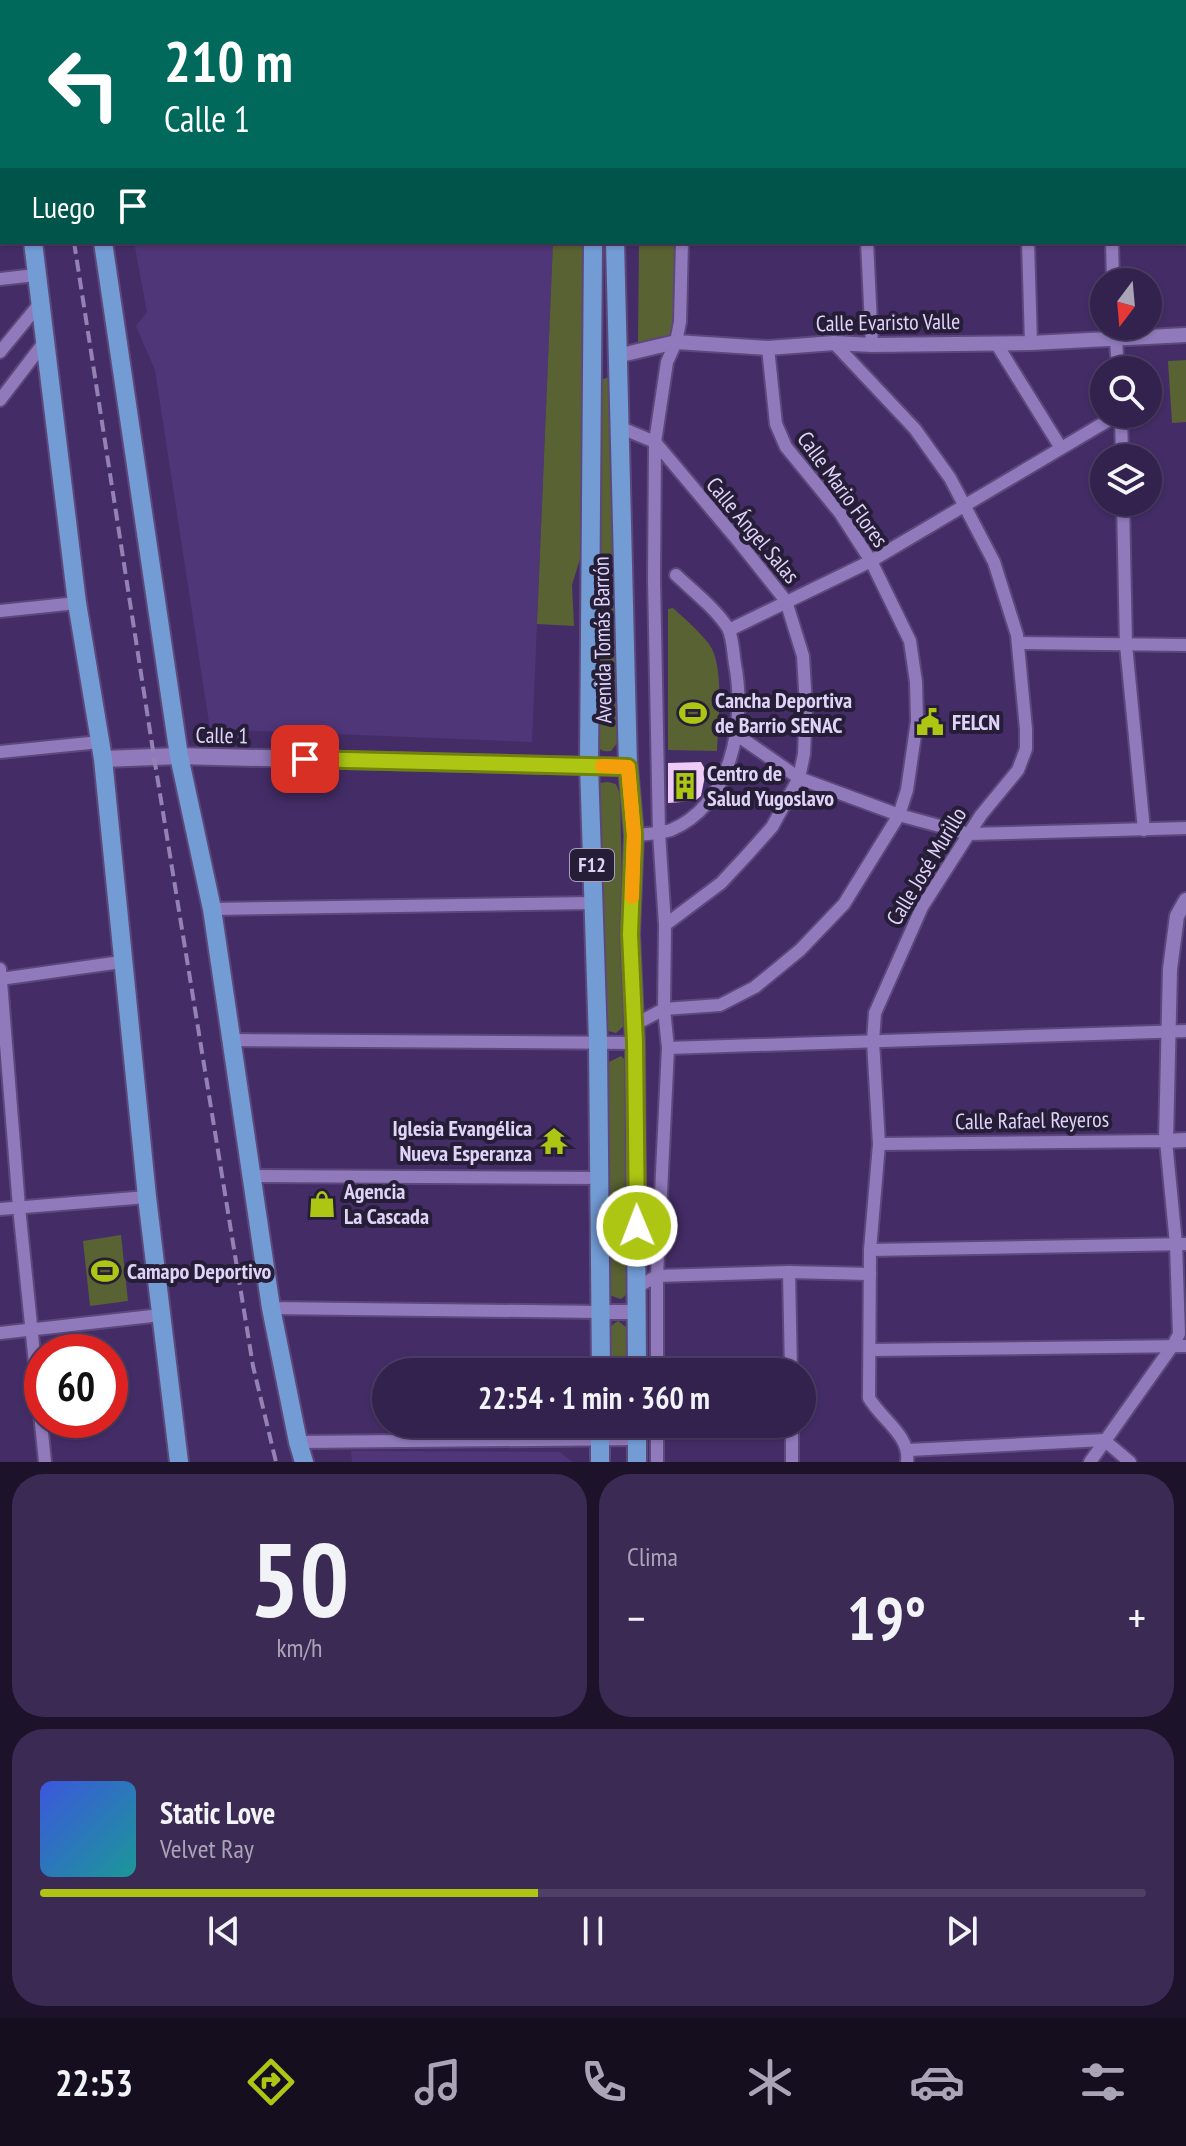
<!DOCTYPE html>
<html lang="es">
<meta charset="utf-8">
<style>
:root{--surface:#33224d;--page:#3b2a54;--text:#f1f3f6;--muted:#a9a4b6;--line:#4e3f65;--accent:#acc613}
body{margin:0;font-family:"PT Sans Narrow",sans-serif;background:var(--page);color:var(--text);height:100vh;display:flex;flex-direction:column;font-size:30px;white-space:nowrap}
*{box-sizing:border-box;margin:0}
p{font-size:26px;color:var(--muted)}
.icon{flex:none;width:44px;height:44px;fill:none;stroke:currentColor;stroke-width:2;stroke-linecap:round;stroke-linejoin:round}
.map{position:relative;height:1462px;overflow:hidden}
.details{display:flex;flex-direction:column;gap:12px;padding:12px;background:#1c132a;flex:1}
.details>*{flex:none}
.banner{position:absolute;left:0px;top:0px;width:1186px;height:244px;box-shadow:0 2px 6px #0004,0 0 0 2px var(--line);background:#00695c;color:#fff;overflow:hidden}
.needle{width:52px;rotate:196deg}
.buttons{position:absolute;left:1090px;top:268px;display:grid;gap:16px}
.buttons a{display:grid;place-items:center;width:72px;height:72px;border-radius:50%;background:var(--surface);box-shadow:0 2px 6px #0004,0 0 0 2px var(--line);font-size:40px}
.speed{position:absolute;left:24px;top:1334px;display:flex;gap:16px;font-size:40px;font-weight:700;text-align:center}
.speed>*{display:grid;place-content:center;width:104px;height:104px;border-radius:50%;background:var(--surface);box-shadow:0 2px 6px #0004,0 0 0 2px var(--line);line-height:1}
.speed .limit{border:12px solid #d22;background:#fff;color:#111}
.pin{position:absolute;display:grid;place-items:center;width:68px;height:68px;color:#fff;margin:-34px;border-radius:16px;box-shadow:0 4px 12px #0006}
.me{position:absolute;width:88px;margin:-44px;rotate:359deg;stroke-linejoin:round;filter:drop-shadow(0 0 6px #0008)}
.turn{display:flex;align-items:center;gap:28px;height:168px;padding:0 32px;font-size:36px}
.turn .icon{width:104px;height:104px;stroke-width:2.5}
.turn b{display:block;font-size:56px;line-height:68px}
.then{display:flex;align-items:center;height:76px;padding:0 32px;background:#0003;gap:16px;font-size:30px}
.big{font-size:60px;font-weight:800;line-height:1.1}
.details .tile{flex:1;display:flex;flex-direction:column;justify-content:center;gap:12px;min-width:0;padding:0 28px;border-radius:32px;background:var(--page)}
.details .dial{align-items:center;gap:0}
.dial b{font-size:104px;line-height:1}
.song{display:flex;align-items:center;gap:24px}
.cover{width:96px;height:96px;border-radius:12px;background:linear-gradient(135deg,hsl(230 70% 55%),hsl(180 70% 35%))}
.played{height:8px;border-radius:4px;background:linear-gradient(90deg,var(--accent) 45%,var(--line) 45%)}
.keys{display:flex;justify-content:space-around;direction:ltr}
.heat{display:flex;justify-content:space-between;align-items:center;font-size:44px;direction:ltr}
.details .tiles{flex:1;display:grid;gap:12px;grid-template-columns:1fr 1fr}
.tile:last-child{grid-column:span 2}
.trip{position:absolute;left:372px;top:1358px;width:444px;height:80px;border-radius:40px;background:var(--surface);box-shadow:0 2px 6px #0004,0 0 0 2px var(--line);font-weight:800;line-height:80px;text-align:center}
.tab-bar{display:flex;height:128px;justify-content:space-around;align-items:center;background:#140e1f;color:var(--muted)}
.tab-bar .icon{width:56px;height:56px}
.tab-bar .on{color:var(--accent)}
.tab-bar b{font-size:36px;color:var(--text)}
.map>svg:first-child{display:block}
.built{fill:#4f3678}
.green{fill:#586232}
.building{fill:#eeccf7}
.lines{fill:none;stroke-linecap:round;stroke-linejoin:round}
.minor-casing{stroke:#5d487b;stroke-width:16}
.tertiary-casing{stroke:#5d487b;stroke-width:18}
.secondary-casing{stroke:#5d487b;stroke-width:20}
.primary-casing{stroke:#5d487b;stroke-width:22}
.minor{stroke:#907abb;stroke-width:12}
.tertiary{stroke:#907abb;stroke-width:14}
.secondary{stroke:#907abb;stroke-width:16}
.primary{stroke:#739cd5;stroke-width:18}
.rail{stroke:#9483b2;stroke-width:4;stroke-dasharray:12 6;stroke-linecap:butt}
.route-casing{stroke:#70810c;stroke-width:20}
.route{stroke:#acc613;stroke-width:14}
.slow{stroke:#f59e0b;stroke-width:14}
.labels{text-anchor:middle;stroke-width:8;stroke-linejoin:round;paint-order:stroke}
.shield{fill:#261d37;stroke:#a89dbe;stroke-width:2}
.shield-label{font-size:20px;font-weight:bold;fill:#dfd4f8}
.street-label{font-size:22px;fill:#dfd4f8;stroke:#261d37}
.poi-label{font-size:22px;font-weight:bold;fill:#dfd4f8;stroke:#261d37;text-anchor:start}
</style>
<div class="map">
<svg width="1186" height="1462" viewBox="0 0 1186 1462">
<rect width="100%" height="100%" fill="#442d67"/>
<g class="built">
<polygon points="120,0 557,0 561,2 120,2"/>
<polygon points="134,242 553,242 532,742 210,729 155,370 136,326 147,312"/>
<polygon points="351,1451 560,1452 572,1462 352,1462"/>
</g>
<g class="green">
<polygon points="553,242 584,242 580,559 572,585 574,626 537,624"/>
<polygon points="639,242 683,242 682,335 647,345 638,342"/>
<polygon points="1186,360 1186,422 1172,423 1168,361"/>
<path d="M 609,377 L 615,379 L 618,742 L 611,751 C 604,752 601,751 596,745 L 599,385 L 603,379 Z"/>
<path d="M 673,608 C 685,619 699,631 709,644 C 725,665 718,725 717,751 L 668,750 L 668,609 Z"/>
<polygon points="608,782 616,784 620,794 625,1025 616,1033 608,1031 605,1024 598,792 599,783"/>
<polygon points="621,1056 627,1062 629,1289 627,1294 621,1299 609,1295 607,1063"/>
<polygon points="121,1235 128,1301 90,1306 83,1241"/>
<polygon points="618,1321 627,1328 628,1372 607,1372 608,1328"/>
</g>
<polygon class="building" points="701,762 706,771 701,796 695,801 668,803 668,763"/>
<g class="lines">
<g class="minor-casing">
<g id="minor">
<polyline points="1109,0 1109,2"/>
<polyline points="687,2 687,0"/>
<polyline points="833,2 833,0"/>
<polyline points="958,2 958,0"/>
<polyline points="1025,2 1025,0"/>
<polyline points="0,63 2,63"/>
<polyline points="1184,70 1186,70"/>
<polyline points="867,242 872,345"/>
<polyline points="1028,242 1031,343"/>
<polyline points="1112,242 1113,282"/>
<polyline points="0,279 36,275"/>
<polyline points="1115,326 1118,370"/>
<path d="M 834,343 L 915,429 L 950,478 L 994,562 L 1017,635 L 1026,729 L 1026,749 L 1018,770 L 981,815 L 922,907 L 875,1013 L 873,1041 L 879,1144 L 870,1250 L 869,1398 C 881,1419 911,1436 907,1462"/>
<polyline points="996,343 1061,448"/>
<polyline points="0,352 41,302"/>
<polyline points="0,400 46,340"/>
<polyline points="1121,414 1122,458"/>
<polyline points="619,427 655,442 739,542 786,601 803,656 806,706 804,754 799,778 772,827 747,855 721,883 665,925"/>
<polyline points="1123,502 1126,645 1144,830"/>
<polyline points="0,611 77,603"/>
<polyline points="729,630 871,561 1119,414"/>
<polyline points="1018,643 1186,645"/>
<polyline points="737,735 799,778 899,815 969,834 1186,828"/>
<polyline points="0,752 100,742"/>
<path d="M 634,835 C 646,834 659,834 671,830 C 732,804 746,722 735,664 C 733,653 733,638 728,628 C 715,608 693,591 676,575"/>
<polyline points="212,909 593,903"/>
<polyline points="0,969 19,1207 45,1462"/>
<polyline points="0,979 121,962"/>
<polyline points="634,1025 664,1009 720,1005 755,987 800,950 844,904 899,815 907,790 917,721 916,682 910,641 871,561 840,513 786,447 776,424 768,348"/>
<polyline points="231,1040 635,1043"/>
<polyline points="668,1048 1186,1031"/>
<polyline points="879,1144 1166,1141 1176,1244 1179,1334 1173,1345 1090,1462"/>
<polyline points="252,1176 599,1178"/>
<polyline points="0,1209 147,1197"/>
<polyline points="870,1250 1186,1244"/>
<polyline points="789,1272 791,1372"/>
<polyline points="637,1287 657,1276 789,1272 870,1274"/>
<polyline points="271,1308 601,1312"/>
<polyline points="0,1333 161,1315"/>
<polyline points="870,1350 1186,1346"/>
<polyline points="657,1372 657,1276 668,1048 664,1009 665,925 659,833 654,579 655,442 667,362 676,342 680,322 682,242"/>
<polyline points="657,1424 657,1462"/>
<polyline points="792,1424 792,1462"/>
<polyline points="298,1442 637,1439"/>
<polyline points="909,1450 1104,1440 1130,1462"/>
</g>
</g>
<g class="tertiary-casing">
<g id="tertiary">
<polyline points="617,356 676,342 768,348 834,343 872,345 1031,343 1186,335"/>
<polyline points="1186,900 1177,916 1170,969 1166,1141 1186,1140"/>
<polyline points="601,1312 637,1312"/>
</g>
</g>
<g class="secondary-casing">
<polyline id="secondary" points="103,759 179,756 628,767"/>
</g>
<g class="primary-casing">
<g id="primary">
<polyline points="2,0 2,3"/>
<polyline points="68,0 68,2"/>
<polyline points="591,0 591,2"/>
<polyline points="613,2 613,0"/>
<polyline points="33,242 77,603 103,759 147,1197 179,1462"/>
<polyline points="103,242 179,756 212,909 271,1308 298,1442 304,1462"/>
<polyline points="593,242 589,765 598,1042 601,1372"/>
<polyline points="615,242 628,767 634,835 630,934 635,1043 637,1372"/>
<polyline points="600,1424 600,1462"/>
<polyline points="637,1424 637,1462"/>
</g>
</g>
<use href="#minor" class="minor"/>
<use href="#tertiary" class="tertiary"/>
<use href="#secondary" class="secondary"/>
<use href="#primary" class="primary"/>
<g class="rail">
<polyline points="37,0 37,2"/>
<polyline points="74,242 154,757 253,1366 276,1462"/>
</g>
</g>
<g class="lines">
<g class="route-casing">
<polyline id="route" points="305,759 628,767 634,835 630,934 635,1043 637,1226"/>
</g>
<use href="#route" class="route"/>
<polyline class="slow" points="602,766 628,767 634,835 632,897"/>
</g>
<defs>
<g id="stadium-bare" transform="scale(2.16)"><path d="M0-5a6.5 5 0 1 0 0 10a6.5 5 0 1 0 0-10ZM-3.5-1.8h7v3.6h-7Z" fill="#acc613" stroke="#261d37" stroke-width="2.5" paint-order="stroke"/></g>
<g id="civic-bare" transform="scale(2.16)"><path d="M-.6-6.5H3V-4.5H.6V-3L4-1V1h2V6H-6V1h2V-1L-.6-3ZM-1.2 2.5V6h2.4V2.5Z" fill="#acc613" stroke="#261d37" stroke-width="2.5" paint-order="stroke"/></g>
<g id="building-bare" transform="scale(2.16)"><path d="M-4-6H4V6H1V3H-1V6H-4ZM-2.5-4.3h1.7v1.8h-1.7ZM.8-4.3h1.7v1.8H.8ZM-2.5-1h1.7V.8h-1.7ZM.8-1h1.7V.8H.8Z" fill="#acc613" stroke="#261d37" stroke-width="2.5" paint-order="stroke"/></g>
<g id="temple-bare" transform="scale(2.16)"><path d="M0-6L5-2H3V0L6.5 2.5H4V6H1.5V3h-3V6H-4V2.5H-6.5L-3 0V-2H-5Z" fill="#acc613" stroke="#261d37" stroke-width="2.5" paint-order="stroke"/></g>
<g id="shop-bare" transform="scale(2.16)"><path d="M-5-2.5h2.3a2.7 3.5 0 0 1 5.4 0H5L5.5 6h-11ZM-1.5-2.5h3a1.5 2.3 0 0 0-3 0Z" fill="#acc613" stroke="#261d37" stroke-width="2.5" paint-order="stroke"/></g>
</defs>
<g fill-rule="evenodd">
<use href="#stadium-bare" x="693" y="713"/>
<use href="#civic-bare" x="930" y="722"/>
<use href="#building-bare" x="685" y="786"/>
<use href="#temple-bare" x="554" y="1141"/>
<use href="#shop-bare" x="322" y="1204"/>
<use href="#stadium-bare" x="105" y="1271"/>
</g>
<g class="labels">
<rect class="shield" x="570" y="849" width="44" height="32" rx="6"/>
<g class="shield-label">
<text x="592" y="872">F12</text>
</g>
<g class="street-label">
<text transform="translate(888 322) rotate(-1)" y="8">Calle Evaristo Valle</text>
<text transform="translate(843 489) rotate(54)" y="8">Calle Mario Flores</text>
<text transform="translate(753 530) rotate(50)" y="8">Calle Ángel Salas</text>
<text transform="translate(602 640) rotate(-91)" y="8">Avenida Tomás Barrón</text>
<text transform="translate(222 735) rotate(1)" y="8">Calle 1</text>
<text transform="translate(926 866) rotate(-59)" y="8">Calle José Murillo</text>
<text transform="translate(1032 1120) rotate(-1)" y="8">Calle Rafael Reyeros</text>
</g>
<g class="poi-label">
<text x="715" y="708">Cancha Deportiva<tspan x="715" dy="25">de Barrio SENAC</tspan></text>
<text x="952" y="730">FELCN</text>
<text x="707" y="781">Centro de<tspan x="707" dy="25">Salud Yugoslavo</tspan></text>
<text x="532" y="1136" text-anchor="end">Iglesia Evangélica<tspan x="532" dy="25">Nueva Esperanza</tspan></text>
<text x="344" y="1199">Agencia<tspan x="344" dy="25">La Cascada</tspan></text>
<text x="127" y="1279">Camapo Deportivo</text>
</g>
</g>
</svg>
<div class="buttons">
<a><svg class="needle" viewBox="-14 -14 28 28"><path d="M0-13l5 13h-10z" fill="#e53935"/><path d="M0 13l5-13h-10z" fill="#a9a4b6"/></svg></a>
<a><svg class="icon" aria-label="search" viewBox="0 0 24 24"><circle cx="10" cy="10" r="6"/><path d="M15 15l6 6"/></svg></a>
<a><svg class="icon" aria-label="layers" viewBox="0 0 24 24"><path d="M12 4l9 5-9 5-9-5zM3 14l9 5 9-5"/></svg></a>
</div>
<div class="speed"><div class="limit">60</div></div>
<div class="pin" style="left:305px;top:759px;background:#d93025"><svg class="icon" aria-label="arrive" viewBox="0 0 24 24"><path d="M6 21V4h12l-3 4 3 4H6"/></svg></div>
<svg class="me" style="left:637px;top:1226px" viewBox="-20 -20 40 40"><circle r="17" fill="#acc613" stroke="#fff" stroke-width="3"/><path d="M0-11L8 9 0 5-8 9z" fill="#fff"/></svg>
<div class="trip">22:54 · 1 min · 360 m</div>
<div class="banner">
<div class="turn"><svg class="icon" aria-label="left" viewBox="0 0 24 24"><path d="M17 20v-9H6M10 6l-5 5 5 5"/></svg><div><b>210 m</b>Calle 1</div></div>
<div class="then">Luego<svg class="icon" aria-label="arrive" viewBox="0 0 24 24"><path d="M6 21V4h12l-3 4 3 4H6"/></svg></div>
</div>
</div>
<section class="details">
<div class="tiles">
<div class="tile dial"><b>50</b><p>km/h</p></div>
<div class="tile"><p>Clima</p>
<div class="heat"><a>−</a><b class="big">19°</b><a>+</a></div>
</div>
<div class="tile">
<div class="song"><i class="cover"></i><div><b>Static Love</b><p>Velvet Ray</p></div></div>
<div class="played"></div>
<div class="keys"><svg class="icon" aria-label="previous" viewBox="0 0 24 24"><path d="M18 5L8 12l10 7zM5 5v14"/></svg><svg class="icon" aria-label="pause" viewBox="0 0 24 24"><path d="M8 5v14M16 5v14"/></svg><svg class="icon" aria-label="next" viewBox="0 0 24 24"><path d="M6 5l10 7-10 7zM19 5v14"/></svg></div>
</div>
</div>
</section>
<nav class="tab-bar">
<b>22:53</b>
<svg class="icon on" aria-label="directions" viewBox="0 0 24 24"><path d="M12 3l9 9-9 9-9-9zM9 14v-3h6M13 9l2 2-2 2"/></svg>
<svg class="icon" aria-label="music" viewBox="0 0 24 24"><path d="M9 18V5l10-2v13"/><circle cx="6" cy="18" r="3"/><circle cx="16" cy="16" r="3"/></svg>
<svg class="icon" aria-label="phone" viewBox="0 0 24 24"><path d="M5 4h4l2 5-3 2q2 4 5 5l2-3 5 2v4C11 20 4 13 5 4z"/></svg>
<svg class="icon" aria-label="climate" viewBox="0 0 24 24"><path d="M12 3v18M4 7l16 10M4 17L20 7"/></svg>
<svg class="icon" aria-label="car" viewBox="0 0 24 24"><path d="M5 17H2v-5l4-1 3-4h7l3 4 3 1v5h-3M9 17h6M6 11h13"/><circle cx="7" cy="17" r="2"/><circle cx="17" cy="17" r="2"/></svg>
<svg class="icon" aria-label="filters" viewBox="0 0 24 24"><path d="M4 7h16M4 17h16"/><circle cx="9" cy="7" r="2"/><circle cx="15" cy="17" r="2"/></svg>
</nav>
